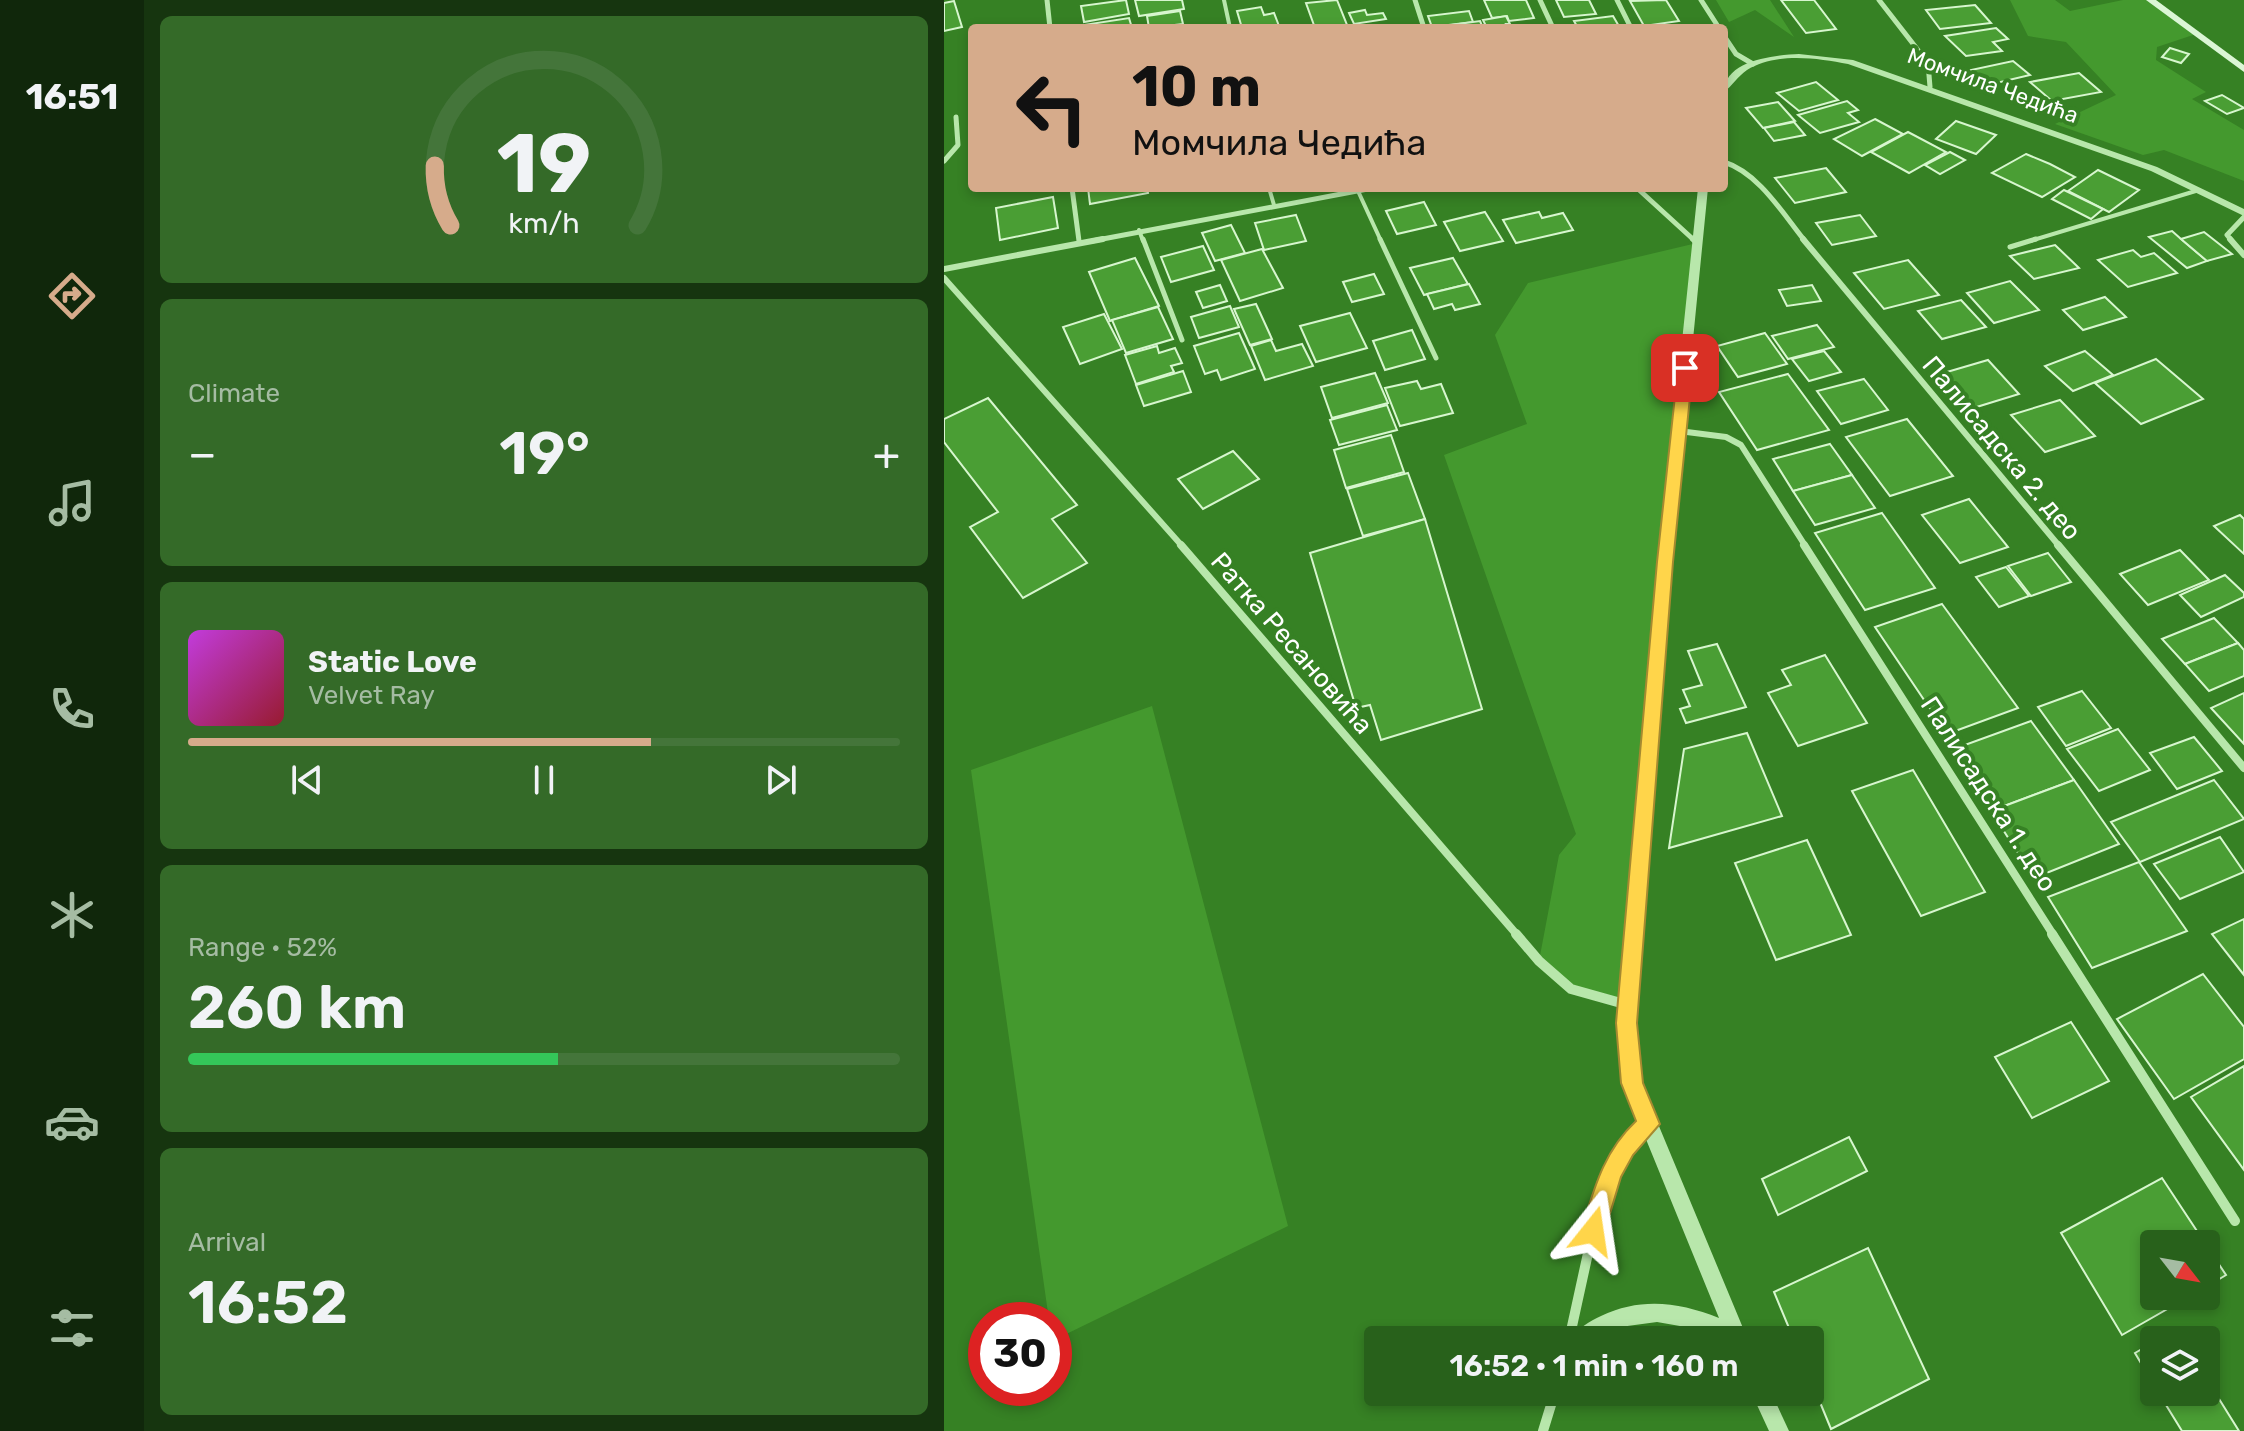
<!DOCTYPE html>
<meta charset="utf-8">
<style>
:root{--surface:#28611b;--page:#346a28;--text:#f1f3f6;--muted:#a5bca3;--line:#44753a;--accent:#d6ab8b}
body{margin:0;font-family:Rubik,sans-serif;background:var(--page);color:var(--text);height:100vh;display:flex;flex-direction:column;font-size:30px;white-space:nowrap}
*{box-sizing:border-box;margin:0}
p{font-size:26px;color:var(--muted)}
.icon{flex:none;width:44px;height:44px;fill:none;stroke:currentColor;stroke-width:2;stroke-linecap:round;stroke-linejoin:round}
.map{position:relative;flex:1;overflow:hidden}
.panel{display:flex;flex-direction:column;gap:16px;padding:16px;background:#16350f;width:800px}
.panel>*{flex:none}
.top-card{position:absolute;left:24px;top:24px;width:760px;height:168px;border-radius:8px;box-shadow:0 4px 12px #0003;background:#d6ab8b;color:#111;overflow:hidden}
.needle{width:52px;rotate:121deg}
.buttons{position:absolute;left:1196px;top:1230px;display:grid;gap:16px}
.buttons a{display:grid;place-items:center;width:80px;height:80px;border-radius:8px;background:var(--surface);box-shadow:0 4px 12px #0003;font-size:40px}
.speed{position:absolute;left:24px;top:1302px;display:flex;gap:16px;font-size:40px;font-weight:700;text-align:center}
.speed>*{display:grid;place-content:center;width:104px;height:104px;border-radius:50%;background:var(--surface);box-shadow:0 4px 12px #0003;line-height:1}
.speed .limit{border:12px solid #d22;background:#fff;color:#111}
.pin{position:absolute;display:grid;place-items:center;width:68px;height:68px;color:#fff;margin:-34px;border-radius:16px;box-shadow:0 4px 12px #0006}
.me{position:absolute;width:88px;margin:-44px;rotate:15deg;stroke-linejoin:round;filter:drop-shadow(0 0 6px #0008)}
.turn{display:flex;align-items:center;gap:28px;height:168px;padding:0 32px;font-size:36px}
.turn .icon{width:104px;height:104px;stroke-width:2.5}
.turn b{display:block;font-size:56px;line-height:68px}
.big{font-size:60px;font-weight:600;line-height:1.1}
.panel .card{flex:1;display:flex;flex-direction:column;justify-content:center;gap:12px;min-width:0;padding:0 28px;border-radius:12px;background:var(--page)}
.panel .dial{align-items:center;gap:0}
.dial svg{height:208px;overflow:visible;fill:none;stroke:var(--line);stroke-width:7;stroke-linecap:round;text-anchor:middle}
.dial text{fill:var(--text);stroke:none}
.song{display:flex;align-items:center;gap:24px}
.cover{width:96px;height:96px;border-radius:12px;background:linear-gradient(135deg,hsl(290 70% 55%),hsl(350 70% 35%))}
.played{height:8px;border-radius:4px;background:linear-gradient(90deg,var(--accent) 65%,var(--line) 65%)}
.keys{display:flex;justify-content:space-around;direction:ltr}
.heat{display:flex;justify-content:space-between;align-items:center;font-size:44px;direction:ltr}
.charge{height:12px;border-radius:6px;background:linear-gradient(90deg,#34c759 52%,var(--line) 0)}
.trip{position:absolute;left:420px;top:1326px;width:460px;height:80px;border-radius:8px;background:var(--surface);box-shadow:0 4px 12px #0003;font-weight:600;line-height:80px;text-align:center}
main{display:flex;flex:1;min-height:0}
.tab-bar{display:flex;flex-direction:column;width:144px;justify-content:space-around;align-items:center;background:#10270b;color:var(--muted)}
.tab-bar .icon{width:56px;height:56px}
.tab-bar .selected{color:var(--accent)}
.tab-bar b{font-size:36px;color:var(--text)}
.map>svg:first-child{display:block}
.green{fill:#44992e}
.building{fill:#4a9e34;stroke:#d7f6ce;stroke-width:2}
.lines{fill:none;stroke-linecap:round;stroke-linejoin:round}
.service-far1{stroke:#b8e7ab;stroke-width:4}
.service{stroke:#b8e7ab;stroke-width:5}
.minor-far3{stroke:#b8e7ab;stroke-width:5}
.minor-far2{stroke:#b8e7ab;stroke-width:6}
.minor-far1{stroke:#b8e7ab;stroke-width:8}
.minor{stroke:#b8e7ab;stroke-width:10}
.tertiary{fill:#b8e7ab;fill-rule:evenodd}
.secondary{fill:#dbf6d5;fill-rule:evenodd}
.route{fill:#ffd54a;stroke:#a68a30;stroke-width:2}
.labels{text-anchor:middle;stroke-width:8;stroke-linejoin:round;paint-order:stroke}
.far-street-label{font-size:22px;fill:#fff;stroke:#368124}
.street-label{font-size:26px;fill:#fff;stroke:#368124}
</style>
<main>
<nav class="tab-bar">
<b>16:51</b>
<svg class="icon selected" aria-label="directions" viewBox="0 0 24 24"><path d="M12 3l9 9-9 9-9-9zM9 14v-3h6M13 9l2 2-2 2"/></svg>
<svg class="icon" aria-label="music" viewBox="0 0 24 24"><path d="M9 18V5l10-2v13"/><circle cx="6" cy="18" r="3"/><circle cx="16" cy="16" r="3"/></svg>
<svg class="icon" aria-label="phone" viewBox="0 0 24 24"><path d="M5 4h4l2 5-3 2q2 4 5 5l2-3 5 2v4C11 20 4 13 5 4z"/></svg>
<svg class="icon" aria-label="climate" viewBox="0 0 24 24"><path d="M12 3v18M4 7l16 10M4 17L20 7"/></svg>
<svg class="icon" aria-label="car" viewBox="0 0 24 24"><path d="M5 17H2v-5l4-1 3-4h7l3 4 3 1v5h-3M9 17h6M6 11h13"/><circle cx="7" cy="17" r="2"/><circle cx="17" cy="17" r="2"/></svg>
<svg class="icon" aria-label="filters" viewBox="0 0 24 24"><path d="M4 7h16M4 17h16"/><circle cx="9" cy="7" r="2"/><circle cx="15" cy="17" r="2"/></svg>
</nav>
<section class="panel">
<div class="card dial"><svg viewBox="0 0 100 80">
<path d="M14 69A42 42 0 1 1 86 69"/>
<path d="M14 69A42 42 0 0 1 8 46" stroke="#d6ab8b"/>
<text x="50" y="56" font-size="32" font-weight="700">19</text>
<text x="50" y="72" font-size="11">km/h</text>
</svg></div>
<div class="card"><p>Climate</p>
<div class="heat"><a>−</a><b class="big">19°</b><a>+</a></div>
</div>
<div class="card">
<div class="song"><i class="cover"></i><div><b>Static Love</b><p>Velvet Ray</p></div></div>
<div class="played"></div>
<div class="keys"><svg class="icon" aria-label="previous" viewBox="0 0 24 24"><path d="M18 5L8 12l10 7zM5 5v14"/></svg><svg class="icon" aria-label="pause" viewBox="0 0 24 24"><path d="M8 5v14M16 5v14"/></svg><svg class="icon" aria-label="next" viewBox="0 0 24 24"><path d="M6 5l10 7-10 7zM19 5v14"/></svg></div>
</div>
<div class="card"><p>Range · 52%</p><b class="big">260 km</b><div class="charge"></div></div>
<div class="card"><p>Arrival</p><b class="big">16:52</b></div>
</section>
<div class="map">
<svg width="1300" height="1431" viewBox="0 0 1300 1431">
<rect width="100%" height="100%" fill="#368124"/>
<g class="green">
<polygon points="772,0 826,0 850,37 811,10 785,22"/>
<polygon points="1066,0 1111,0 1126,11 1179,0 1206,0 1252,34 1213,47 1212,60 1262,92 1248,99 1300,130 1300,181 1220,150 1199,155 1111,124 1172,95 1122,42 1084,36"/>
<polygon points="753,243 684,1005 647,997 595,961 615,855 632,834 500,455 583,424 551,335 584,283"/>
<polygon points="208,706 344,1226 110,1340 110,1320 105,1320 27,770"/>
</g>
<g class="building">
<polygon points="182,0 185,14 140,22 137,6"/>
<polygon points="191,0 238,0 240,9 195,16"/>
<polygon points="393,0 403,25 371,28 362,3"/>
<polygon points="540,0 582,0 590,18 565,21 563,16 548,18"/>
<polygon points="612,0 645,0 652,14 620,17"/>
<polygon points="722,0 735,21 700,26 686,1"/>
<polygon points="837,0 870,0 892,29 862,33"/>
<polygon points="10,1 18,27 0,31 0,3"/>
<polygon points="1031,5 1047,23 996,29 982,10"/>
<polygon points="317,7 320,15 330,13 335,26 298,28 293,11"/>
<polygon points="421,10 423,15 439,13 442,19 410,24 405,13"/>
<polygon points="236,11 239,24 205,28 203,16"/>
<polygon points="525,11 529,22 488,27 484,16"/>
<polygon points="562,16 566,24 562,24 564,28 543,28 539,20"/>
<polygon points="669,16 676,28 634,28 630,21"/>
<polygon points="185,18 188,28 141,28 140,25"/>
<polygon points="536,21 539,28 485,28"/>
<polygon points="1052,28 1064,39 1049,42 1058,51 1022,56 1001,36"/>
<polygon points="1226,48 1245,54 1237,63 1218,57"/>
<polygon points="1069,61 1086,75 1044,85 1027,70"/>
<polygon points="1135,73 1157,92 1108,101 1086,82"/>
<polygon points="872,82 894,100 855,111 833,93"/>
<polygon points="1278,95 1300,108 1283,114 1261,101"/>
<polygon points="903,101 914,110 904,113 915,122 876,133 854,115"/>
<polygon points="834,102 851,121 819,128 802,108"/>
<polygon points="931,119 959,134 918,156 890,139"/>
<polygon points="1012,121 1052,135 1032,154 992,139"/>
<polygon points="850,122 861,135 830,141 820,128"/>
<polygon points="964,132 1002,152 965,173 927,152"/>
<polygon points="1006,152 1021,160 996,174 981,165"/>
<polygon points="1082,154 1106,164 1131,177 1098,197 1048,173"/>
<polygon points="882,168 902,192 851,203 831,178"/>
<polygon points="1154,170 1195,190 1165,212 1124,191"/>
<polygon points="144,188 203,188 204,193 146,204"/>
<polygon points="1120,190 1159,209 1147,219 1108,199"/>
<polygon points="109,197 114,228 56,240 52,208"/>
<polygon points="480,202 492,225 453,234 442,211"/>
<polygon points="541,212 559,241 516,251 500,222"/>
<polygon points="595,212 598,218 619,213 629,230 572,243 559,220"/>
<polygon points="352,215 362,241 320,250 311,223"/>
<polygon points="916,215 932,236 888,245 872,223"/>
<polygon points="287,225 301,253 271,261 258,233"/>
<polygon points="1228,231 1237,239 1263,261 1243,268 1205,237"/>
<polygon points="1260,232 1288,254 1263,261 1237,239"/>
<polygon points="1111,245 1135,268 1090,279 1066,256"/>
<polygon points="259,246 270,270 227,282 217,257"/>
<polygon points="318,249 339,288 296,301 277,260"/>
<polygon points="1189,250 1197,257 1210,253 1233,273 1184,287 1154,260"/>
<polygon points="191,258 215,306 166,321 145,272"/>
<polygon points="509,258 524,284 480,295 466,268"/>
<polygon points="964,260 995,295 940,309 910,273"/>
<polygon points="430,274 440,294 408,302 399,282"/>
<polygon points="1066,281 1095,310 1050,323 1023,293"/>
<polygon points="525,284 536,304 511,310 508,304 490,309 483,294"/>
<polygon points="276,285 283,301 259,308 252,292"/>
<polygon points="868,285 877,301 843,306 835,290"/>
<polygon points="1161,297 1182,317 1139,330 1119,310"/>
<polygon points="1017,300 1042,327 998,339 974,311"/>
<polygon points="312,304 328,339 306,345 290,309"/>
<polygon points="286,306 295,327 255,338 247,317"/>
<polygon points="214,307 229,339 182,353 168,320"/>
<polygon points="406,313 423,348 372,362 356,326"/>
<polygon points="160,314 178,349 136,364 119,327"/>
<polygon points="873,325 890,347 844,359 828,336"/>
<polygon points="468,330 481,359 441,370 429,341"/>
<polygon points="295,333 311,369 277,380 273,370 261,374 250,346"/>
<polygon points="821,333 843,364 794,377 773,346"/>
<polygon points="327,340 332,351 358,344 369,366 321,380 307,346"/>
<polygon points="213,346 215,353 231,348 238,363 227,366 230,372 192,384 181,355"/>
<polygon points="880,351 897,372 865,381 848,359"/>
<polygon points="1141,351 1169,375 1129,391 1101,366"/>
<polygon points="1212,359 1259,399 1197,424 1151,383"/>
<polygon points="1044,360 1075,394 1026,409 996,374"/>
<polygon points="239,371 247,392 200,406 192,385"/>
<polygon points="431,373 444,403 388,418 377,387"/>
<polygon points="844,374 885,430 813,450 775,392"/>
<polygon points="920,379 944,410 897,424 873,391"/>
<polygon points="473,381 477,389 497,384 509,413 456,426 441,388"/>
<polygon points="44,398 133,505 108,519 143,563 79,598 26,527 54,512 0,442 0,419"/>
<polygon points="1116,400 1151,436 1101,452 1067,415"/>
<polygon points="443,405 453,430 395,445 386,420"/>
<polygon points="963,419 1009,476 946,496 902,437"/>
<polygon points="447,435 460,472 402,488 390,450"/>
<polygon points="886,444 908,475 849,491 829,459"/>
<polygon points="289,451 315,479 259,509 234,479"/>
<polygon points="464,473 481,519 419,536 403,489"/>
<polygon points="908,475 931,508 871,525 849,491"/>
<polygon points="1025,499 1064,547 1016,563 978,515"/>
<polygon points="938,513 991,588 921,610 871,533"/>
<polygon points="1296,515 1300,519 1300,554 1270,526"/>
<polygon points="481,519 538,709 437,740 426,705 412,708 366,553"/>
<polygon points="1236,550 1265,580 1204,605 1176,574"/>
<polygon points="1104,553 1127,582 1087,596 1064,566"/>
<polygon points="1062,567 1085,596 1055,607 1032,577"/>
<polygon points="1281,575 1300,593 1300,597 1257,617 1236,595"/>
<polygon points="998,604 1074,708 1003,734 931,627"/>
<polygon points="1270,618 1294,643 1241,664 1218,639"/>
<polygon points="1294,643 1300,650 1300,676 1265,691 1241,664"/>
<polygon points="773,644 802,707 742,723 736,709 746,706 739,690 758,685 744,651"/>
<polygon points="881,655 923,723 854,746 824,693 847,685 838,670"/>
<polygon points="1138,691 1167,728 1122,746 1094,707"/>
<polygon points="1300,693 1300,744 1267,708"/>
<polygon points="1087,721 1130,780 1047,811 1007,750"/>
<polygon points="1174,729 1206,770 1155,791 1123,749"/>
<polygon points="803,733 838,816 725,848 740,749"/>
<polygon points="1250,737 1278,771 1233,789 1206,753"/>
<polygon points="969,770 1041,892 977,916 908,791"/>
<polygon points="1130,780 1175,844 1090,878 1047,811"/>
<polygon points="1270,780 1300,819 1196,862 1167,822"/>
<polygon points="1276,837 1300,872 1236,899 1210,864"/>
<polygon points="863,840 907,935 832,960 791,863"/>
<polygon points="1195,862 1243,931 1148,968 1104,897"/>
<polygon points="1300,919 1300,975 1268,934"/>
<polygon points="1259,974 1300,1027 1300,1059 1230,1099 1173,1019"/>
<polygon points="1127,1022 1165,1081 1088,1118 1051,1057"/>
<polygon points="1300,1066 1300,1170 1247,1097"/>
<polygon points="905,1137 923,1171 834,1215 818,1179"/>
<polygon points="1218,1178 1282,1275 1262,1287 1262,1244 1210,1244 1210,1296 1246,1296 1178,1335 1117,1233"/>
<polygon points="924,1248 985,1379 887,1429 866,1378 866,1340 850,1340 830,1292"/>
<polygon points="1210,1342 1210,1385 1191,1353"/>
<polygon points="1262,1378 1295,1431 1238,1431 1214,1392 1262,1392"/>
</g>
<g class="lines">
<g class="service-far1">
<polyline points="280,0 286,28"/>
<polyline points="325,188 330,205"/>
<polyline points="414,191 437,241"/>
<polyline points="195,230 199,241"/>
<polyline points="1086,241 1255,190"/>
</g>
<g class="service">
<polyline points="199,239 238,340"/>
<polyline points="436,239 492,358"/>
<polyline points="1066,247 1092,239"/>
</g>
<g class="minor-far3">
<polyline points="103,0 106,28"/>
<polyline points="471,0 480,28"/>
<polyline points="596,0 609,28"/>
<polyline points="673,0 687,28"/>
<polyline points="757,0 775,28"/>
<polyline points="935,0 984,63 986,87"/>
<polyline points="780,36 792,54 809,64"/>
<polyline points="0,161 14,145 12,117"/>
<path d="M 780,162 C 815,173 839,214 861,241"/>
<polyline points="128,188 135,241"/>
<polyline points="693,188 751,241"/>
<polyline points="148,241 429,188"/>
<polyline points="1288,241 1283,235 1300,217"/>
</g>
<g class="minor-far2">
<polyline points="749,239 753,243"/>
<polyline points="859,239 1116,547"/>
<polyline points="1286,239 1300,255"/>
<polyline points="0,269 159,239"/>
<polyline points="0,278 239,547"/>
<polyline points="735,431 782,437 797,445 862,547"/>
</g>
<g class="minor-far1">
<polyline points="237,545 574,936"/>
<polyline points="860,545 1110,936"/>
<polyline points="1114,545 1300,768"/>
</g>
<g class="minor">
<polyline points="572,934 595,961 627,989 684,1005"/>
<polyline points="1108,934 1291,1221"/>
<polyline points="625,1340 655,1203 681,1147 704,1125"/>
<polyline points="599,1431 611,1392"/>
</g>
<g class="tertiary">
<path d="M 855,54 L 909,60 L 1213,167 L 1300,209 L 1300,216 L 1207,171 L 904,64 C 873,58 832,52 803,70 C 794,76 788,86 780,92 C 780,60 832,55 855,54 Z"/>
<path d="M 754,188 L 764,188 L 727,562 L 690,1040 L 697,1083 L 804,1340 L 779,1340 L 753,1329 L 713,1322 L 676,1327 L 654,1340 L 628,1340 C 633,1328 646,1321 657,1316 C 697,1297 735,1302 775,1318 L 679,1083 L 674,1040 L 715,562 Z"/>
<polygon points="807,1392 827,1392 845,1431 825,1431"/>
</g>
<polygon class="secondary" points="1202,0 1212,0 1300,65 1300,72"/>
</g>
<path class="route" d="M 741,364 L 749,368 L 729,562 L 693,1023 L 699,1083 L 716,1124 L 689,1155 L 677,1177 L 658,1240 L 649,1243 L 640,1240 L 637,1231 C 650,1189 659,1152 692,1121 L 677,1083 L 672,1023 L 713,562 L 734,368 Z"/>
<g class="labels">
<g class="far-street-label">
<text transform="translate(1049 85) rotate(20)" y="8">Момчила Чедића</text>
</g>
<g class="street-label">
<text transform="translate(1058 448) rotate(50)" y="9">Палисадска 2. део</text>
<text transform="translate(348 643) rotate(49)" y="9">Ратка Ресановића</text>
<text transform="translate(1045 794) rotate(57)" y="9">Палисадска 1. део</text>
</g>
</g>
</svg>
<div class="buttons">
<a><svg class="needle" viewBox="-14 -14 28 28"><path d="M0-13l5 13h-10z" fill="#e53935"/><path d="M0 13l5-13h-10z" fill="#a5bca3"/></svg></a>
<a><svg class="icon" aria-label="layers" viewBox="0 0 24 24"><path d="M12 4l9 5-9 5-9-5zM3 14l9 5 9-5"/></svg></a>
</div>
<div class="speed"><div class="limit">30</div></div>
<div class="pin" style="left:741px;top:368px;background:#d93025"><svg class="icon" aria-label="arrive" viewBox="0 0 24 24"><path d="M6 21V4h12l-3 4 3 4H6"/></svg></div>
<svg class="me" style="left:649px;top:1231px" viewBox="-20 -20 40 40"><path d="M0-17L14 15 0 8-14 15z" fill="#ffd54a" stroke="#fff" stroke-width="4"/></svg>
<div class="trip">16:52 · 1 min · 160 m</div>
<div class="top-card">
<div class="turn"><svg class="icon" aria-label="left" viewBox="0 0 24 24"><path d="M17 20v-9H6M10 6l-5 5 5 5"/></svg><div><b>10 m</b>Момчила Чедића</div></div>
</div>
</div>
</main>
